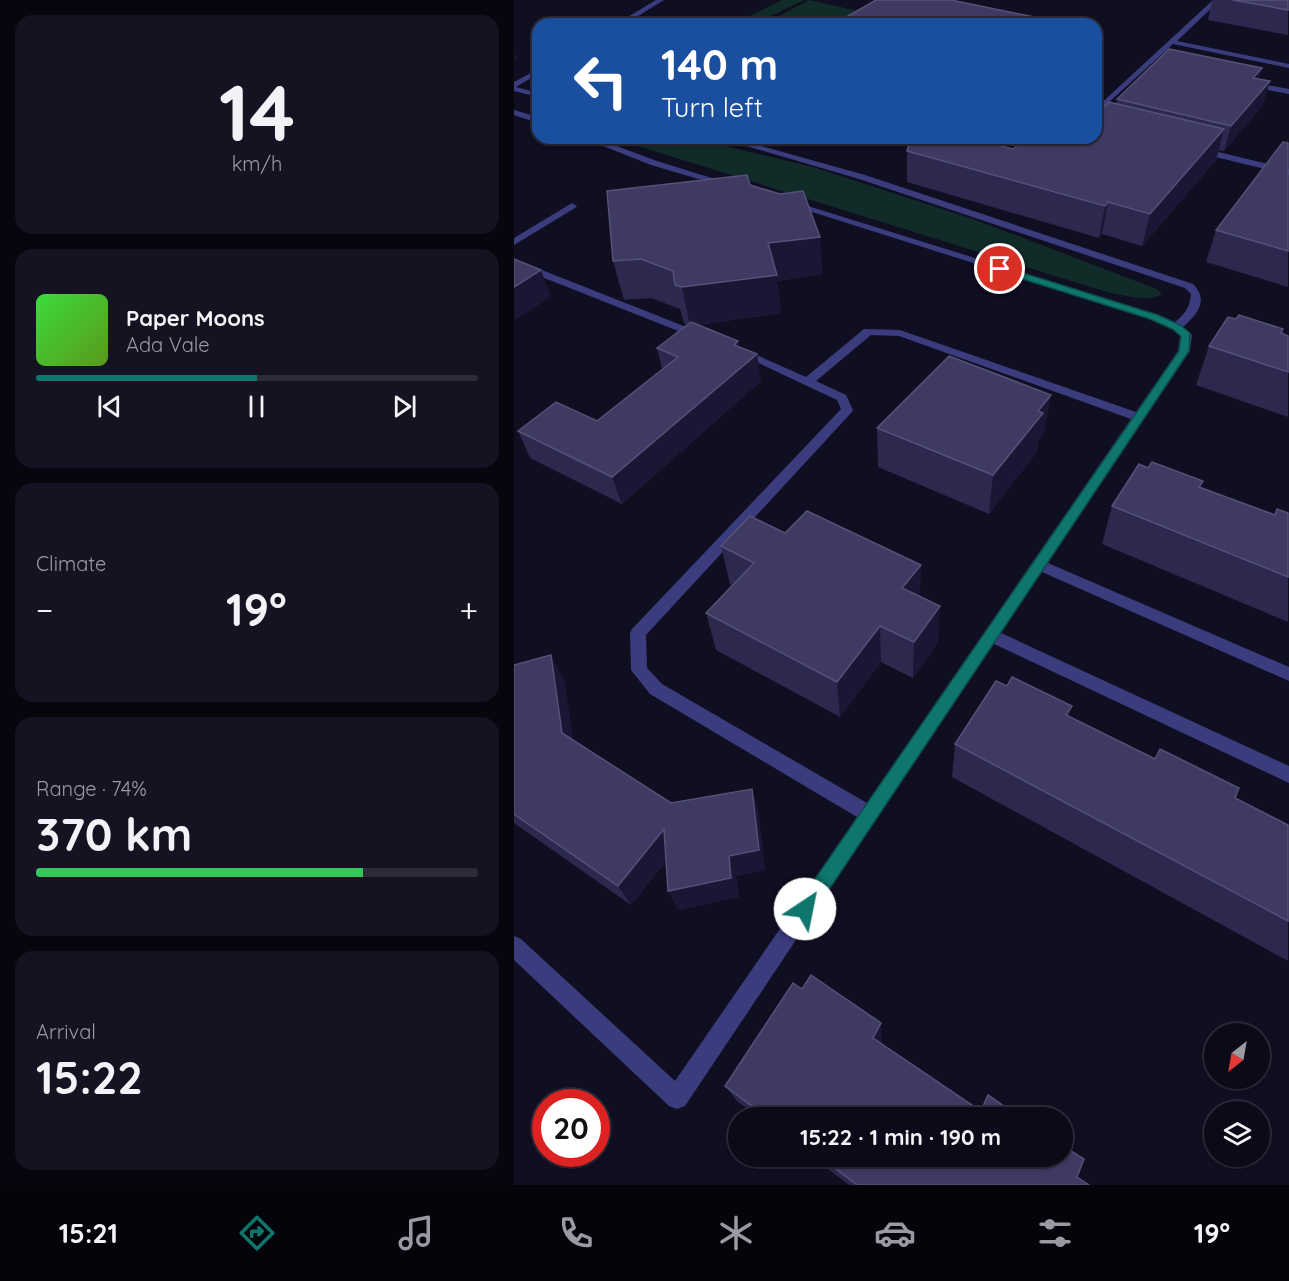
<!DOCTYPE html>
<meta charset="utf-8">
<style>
:root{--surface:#0c0a19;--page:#151322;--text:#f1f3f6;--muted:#9a9aa2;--line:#2c2b38;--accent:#0f766e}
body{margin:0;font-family:Quicksand,sans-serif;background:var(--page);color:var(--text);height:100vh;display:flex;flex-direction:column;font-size:22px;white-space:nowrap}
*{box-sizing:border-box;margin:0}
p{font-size:20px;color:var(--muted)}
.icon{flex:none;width:33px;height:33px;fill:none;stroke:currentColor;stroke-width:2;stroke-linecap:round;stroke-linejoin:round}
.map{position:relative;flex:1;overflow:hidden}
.panel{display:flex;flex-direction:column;gap:15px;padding:15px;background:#07060e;width:514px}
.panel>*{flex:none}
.top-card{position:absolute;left:18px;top:18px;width:570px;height:126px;border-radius:18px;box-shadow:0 2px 4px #0004,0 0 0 2px var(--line);background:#1a4fa0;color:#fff;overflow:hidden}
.needle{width:39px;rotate:211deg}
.buttons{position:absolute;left:690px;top:1023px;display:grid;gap:12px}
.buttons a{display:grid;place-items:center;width:66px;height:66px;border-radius:50%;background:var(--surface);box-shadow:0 2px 4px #0004,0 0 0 2px var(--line);font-size:30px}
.speed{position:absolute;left:18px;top:1089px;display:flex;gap:12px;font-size:30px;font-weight:700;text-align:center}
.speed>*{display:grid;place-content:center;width:78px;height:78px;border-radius:50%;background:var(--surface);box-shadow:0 2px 4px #0004,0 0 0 2px var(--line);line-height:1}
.speed .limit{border:9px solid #d22;background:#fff;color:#111}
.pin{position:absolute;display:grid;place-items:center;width:51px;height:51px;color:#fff;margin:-26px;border:3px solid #fff;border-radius:50%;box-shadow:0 2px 6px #0007}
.me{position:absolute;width:66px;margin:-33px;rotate:34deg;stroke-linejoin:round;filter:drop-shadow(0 0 4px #0008)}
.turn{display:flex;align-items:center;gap:21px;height:126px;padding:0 30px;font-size:27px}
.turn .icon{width:78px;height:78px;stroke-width:2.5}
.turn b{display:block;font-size:42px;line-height:51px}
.big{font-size:45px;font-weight:700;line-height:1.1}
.panel .tile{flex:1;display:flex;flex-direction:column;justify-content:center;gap:9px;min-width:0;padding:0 21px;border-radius:18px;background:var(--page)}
.panel .dial{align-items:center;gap:0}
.dial b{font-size:78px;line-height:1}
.song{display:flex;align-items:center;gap:18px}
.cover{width:72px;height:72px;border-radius:9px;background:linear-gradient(135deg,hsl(120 70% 55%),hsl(90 70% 35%))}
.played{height:6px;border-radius:3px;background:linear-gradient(90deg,var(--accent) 50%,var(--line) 50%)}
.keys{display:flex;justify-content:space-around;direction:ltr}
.heat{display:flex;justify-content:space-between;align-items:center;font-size:33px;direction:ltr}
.charge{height:9px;border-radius:4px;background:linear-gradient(90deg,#34c759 74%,var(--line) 0)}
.trip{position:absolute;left:214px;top:1107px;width:345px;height:60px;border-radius:30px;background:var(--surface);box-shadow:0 2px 4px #0004,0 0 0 2px var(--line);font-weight:700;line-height:60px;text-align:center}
.tabs{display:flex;height:96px;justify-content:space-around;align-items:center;background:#05040a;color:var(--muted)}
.tabs .icon{width:42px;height:42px}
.tabs .selected{color:var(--accent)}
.tabs b{font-size:27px;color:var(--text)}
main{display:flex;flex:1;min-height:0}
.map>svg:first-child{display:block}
.green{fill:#112b28}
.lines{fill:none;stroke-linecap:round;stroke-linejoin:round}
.minor{fill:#3b3c7e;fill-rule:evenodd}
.wall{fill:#2c284e}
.shaded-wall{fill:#1a1634}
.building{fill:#3e3a61;stroke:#555179;stroke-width:1.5}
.route{fill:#0f766e;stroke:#0a4d48;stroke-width:1.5}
</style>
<main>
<section class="panel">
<div class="tile dial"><b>14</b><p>km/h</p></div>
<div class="tile">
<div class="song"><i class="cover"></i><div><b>Paper Moons</b><p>Ada Vale</p></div></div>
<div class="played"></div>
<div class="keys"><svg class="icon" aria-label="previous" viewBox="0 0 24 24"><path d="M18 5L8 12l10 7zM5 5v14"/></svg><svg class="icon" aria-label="pause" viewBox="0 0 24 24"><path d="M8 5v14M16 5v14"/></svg><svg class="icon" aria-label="next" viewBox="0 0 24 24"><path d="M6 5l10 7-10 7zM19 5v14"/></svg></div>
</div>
<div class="tile"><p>Climate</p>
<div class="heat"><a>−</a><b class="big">19°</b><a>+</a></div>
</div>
<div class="tile"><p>Range · 74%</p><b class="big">370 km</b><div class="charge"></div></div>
<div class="tile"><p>Arrival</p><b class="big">15:22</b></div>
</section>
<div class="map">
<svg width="775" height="1185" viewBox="0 0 775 1185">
<rect width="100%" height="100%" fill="#100e21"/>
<g class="green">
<polygon points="268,0 290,0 240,24 220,24"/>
<polygon points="295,0 353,13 334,24 250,24"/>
<path d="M 98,138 L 179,138 L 299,167 L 459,219 L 643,289 L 648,294 C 635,303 611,295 596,293 Z"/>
</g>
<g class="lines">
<g class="minor">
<polygon points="142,0 150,0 111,24 102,24"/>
<polygon points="699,0 706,0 663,41 775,64 775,68 659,44 582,114 582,108"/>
<polygon points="24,69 24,74 2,87 24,93 24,97 0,91 0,82"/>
<polygon points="736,82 775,89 775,94 733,86 733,82"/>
<polygon points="0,110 24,117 24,123 0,115"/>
<polygon points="69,138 81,138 143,161 220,185 215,188 137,165"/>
<path d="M 205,138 L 219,138 L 351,175 L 679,284 C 695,300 684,314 669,327 L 678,335 L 676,351 L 534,563 L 775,667 L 775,681 L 528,572 L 487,633 L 775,766 L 775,783 L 480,644 L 171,1106 L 163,1109 L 155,1106 L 0,960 L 0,936 L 7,939 L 161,1081 L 343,817 L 136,694 L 117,670 L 116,633 L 118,629 L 327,409 L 323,400 L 219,351 L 225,347 L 229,349 L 292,377 L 350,329 L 386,330 L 622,412 L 664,351 L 666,336 L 658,329 L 636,319 L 273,204 L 281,202 L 644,315 L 661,322 C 671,314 676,307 677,294 L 671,288 L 345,179 ZM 357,335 L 385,336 L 617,419 L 353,803 L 148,684 L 133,668 L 132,635 L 337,413 L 339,410 L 332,395 L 302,381 Z"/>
<polygon points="684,147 775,169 775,175 681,152 681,148"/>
<polygon points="58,203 63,206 61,208 0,245 0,238"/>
<polygon points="0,259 190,334 192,336 190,338 182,338 0,266"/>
</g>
</g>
<g class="wall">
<polygon points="698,0 774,0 774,35 694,20"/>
<polygon points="748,68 744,79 749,105 710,151 705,150 702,160 628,246 588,234 585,238 393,182 393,151 499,149 590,107 602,104 603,99"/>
<polygon points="774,139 774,287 692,262 702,230 773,143"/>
<polygon points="236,185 309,274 263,281 267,313 184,325 225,347 247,381 108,504 16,458 4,431 83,421 148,369 143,348 173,325 170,323 166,309 137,298 110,300 99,261"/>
<polygon points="769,329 767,333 774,336 774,417 682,385 695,346"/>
<polygon points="363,428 530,434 524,442 523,452 475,514 364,467"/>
<polygon points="634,468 760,515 774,513 774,622 588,544 598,506"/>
<polygon points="207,546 406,597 424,643 399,678 367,662 326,717 202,650 192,613 218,586 216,584"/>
<polygon points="0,665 50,680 59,740 157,803 238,789 244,810 251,870 222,876 225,897 164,910 154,891 152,861 117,905 0,823"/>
<polygon points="554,717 774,825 774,961 438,777 441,744"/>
<polygon points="368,1043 368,1044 467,1111 507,1118 246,1118 224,1102 211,1086"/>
<polygon points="297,1156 549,1156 563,1177 575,1185 335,1185"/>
</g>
<g class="shaded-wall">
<polygon points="0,50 3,60 0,62"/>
<polygon points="748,68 741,92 739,78"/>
<polygon points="756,81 749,105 710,151 717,126"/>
<polygon points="710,129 702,160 628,246 636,214"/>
<polygon points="594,202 588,234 585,238 591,206"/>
<polygon points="306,237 309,274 263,281 267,313 176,326 168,287 254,243"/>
<polygon points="27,270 37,297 0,321 0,287"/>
<polygon points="224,341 229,366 243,354 247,381 108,504 98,477 220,345"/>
<polygon points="537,395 530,434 524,442 523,452 475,514 479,475 524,411"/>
<polygon points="407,565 406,602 388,588"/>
<polygon points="426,606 424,643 399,678 400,642"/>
<polygon points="366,626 367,662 326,717 323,682"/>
<polygon points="37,655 50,680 62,756 48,733"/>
<polygon points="558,706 548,740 552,715"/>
<polygon points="238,789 244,810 251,870 222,876 225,897 164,910 154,891 215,856"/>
<polygon points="150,829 160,850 117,905 104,886"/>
<polygon points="367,1023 368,1043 361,1057 359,1038"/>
</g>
<g class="building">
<polygon points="362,0 437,0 554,24 320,24"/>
<polygon points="719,0 774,0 774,10"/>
<polygon points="655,49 748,68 739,78 756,81 717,126 603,99"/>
<polygon points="595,102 710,129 636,214 594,202 591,206 393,151 397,138 457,138 499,149 511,138 582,138 582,105 590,107"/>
<polygon points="769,142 774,143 774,251 702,230"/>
<polygon points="233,175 236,185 266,194 289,191 306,237 254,243 263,275 168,287 161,285 159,271 127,259 99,261 93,191"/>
<polygon points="0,259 27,270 0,287"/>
<polygon points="725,315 769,329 767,333 774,336 774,372 695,346 714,317 722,319"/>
<polygon points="177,322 224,341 220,345 243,354 98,477 4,431 42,402 83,421 164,357 143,348"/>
<polygon points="435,356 537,395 524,411 529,413 479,475 363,428"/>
<polygon points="638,462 689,481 685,487 761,515 763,509 774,513 774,577 598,506 625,464 634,468"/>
<polygon points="293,511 407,565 388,588 426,606 400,642 366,626 323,682 192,613 240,563 207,546 236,516 271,533"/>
<polygon points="37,655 48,733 157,803 238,789 245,850 215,856 217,878 154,891 150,829 104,886 0,814 0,665"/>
<polygon points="498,677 558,706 552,715 641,759 646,749 725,788 721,798 774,825 774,921 441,744 482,681 493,686"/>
<polygon points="297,975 367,1023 359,1038 467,1111 474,1095 507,1118 254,1118 211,1086 279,983 288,989"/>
<polygon points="549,1146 570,1159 563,1177 575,1185 343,1185 305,1156 549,1156"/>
</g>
<polygon class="route" points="483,267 490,267 644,315 666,325 676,333 675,351 298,915 291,918 285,915 282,909 285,902 665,351 667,336 658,329 636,319 483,271"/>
</svg>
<div class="buttons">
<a><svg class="needle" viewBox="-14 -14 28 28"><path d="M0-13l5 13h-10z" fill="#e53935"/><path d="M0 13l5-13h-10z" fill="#9a9aa2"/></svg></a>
<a><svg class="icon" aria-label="layers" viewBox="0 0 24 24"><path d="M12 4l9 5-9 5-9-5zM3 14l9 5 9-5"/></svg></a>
</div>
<div class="speed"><div class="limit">20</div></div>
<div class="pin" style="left:486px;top:269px;background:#d93025"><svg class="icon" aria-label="arrive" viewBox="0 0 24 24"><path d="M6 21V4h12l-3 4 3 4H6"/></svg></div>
<svg class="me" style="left:291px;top:909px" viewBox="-20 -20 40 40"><circle r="19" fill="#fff"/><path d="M0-13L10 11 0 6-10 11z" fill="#0f766e"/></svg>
<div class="trip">15:22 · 1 min · 190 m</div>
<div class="top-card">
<div class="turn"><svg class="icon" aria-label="left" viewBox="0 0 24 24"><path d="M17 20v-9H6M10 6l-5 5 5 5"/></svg><div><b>140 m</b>Turn left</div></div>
</div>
</div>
</main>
<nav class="tabs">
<b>15:21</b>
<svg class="icon selected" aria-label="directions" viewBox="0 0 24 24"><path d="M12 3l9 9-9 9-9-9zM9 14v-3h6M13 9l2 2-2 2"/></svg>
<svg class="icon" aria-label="music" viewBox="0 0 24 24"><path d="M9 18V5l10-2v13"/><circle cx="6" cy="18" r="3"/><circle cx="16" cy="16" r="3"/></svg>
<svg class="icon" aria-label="phone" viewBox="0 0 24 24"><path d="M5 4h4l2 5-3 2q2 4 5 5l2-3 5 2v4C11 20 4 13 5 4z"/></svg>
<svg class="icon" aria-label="climate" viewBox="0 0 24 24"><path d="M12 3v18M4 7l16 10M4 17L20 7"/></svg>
<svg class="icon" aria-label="car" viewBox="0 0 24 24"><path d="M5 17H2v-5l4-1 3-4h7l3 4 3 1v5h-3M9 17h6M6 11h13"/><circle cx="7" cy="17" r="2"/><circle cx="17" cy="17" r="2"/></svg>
<svg class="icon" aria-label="filters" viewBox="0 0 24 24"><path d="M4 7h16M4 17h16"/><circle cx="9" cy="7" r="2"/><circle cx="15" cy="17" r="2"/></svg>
<b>19°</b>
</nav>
